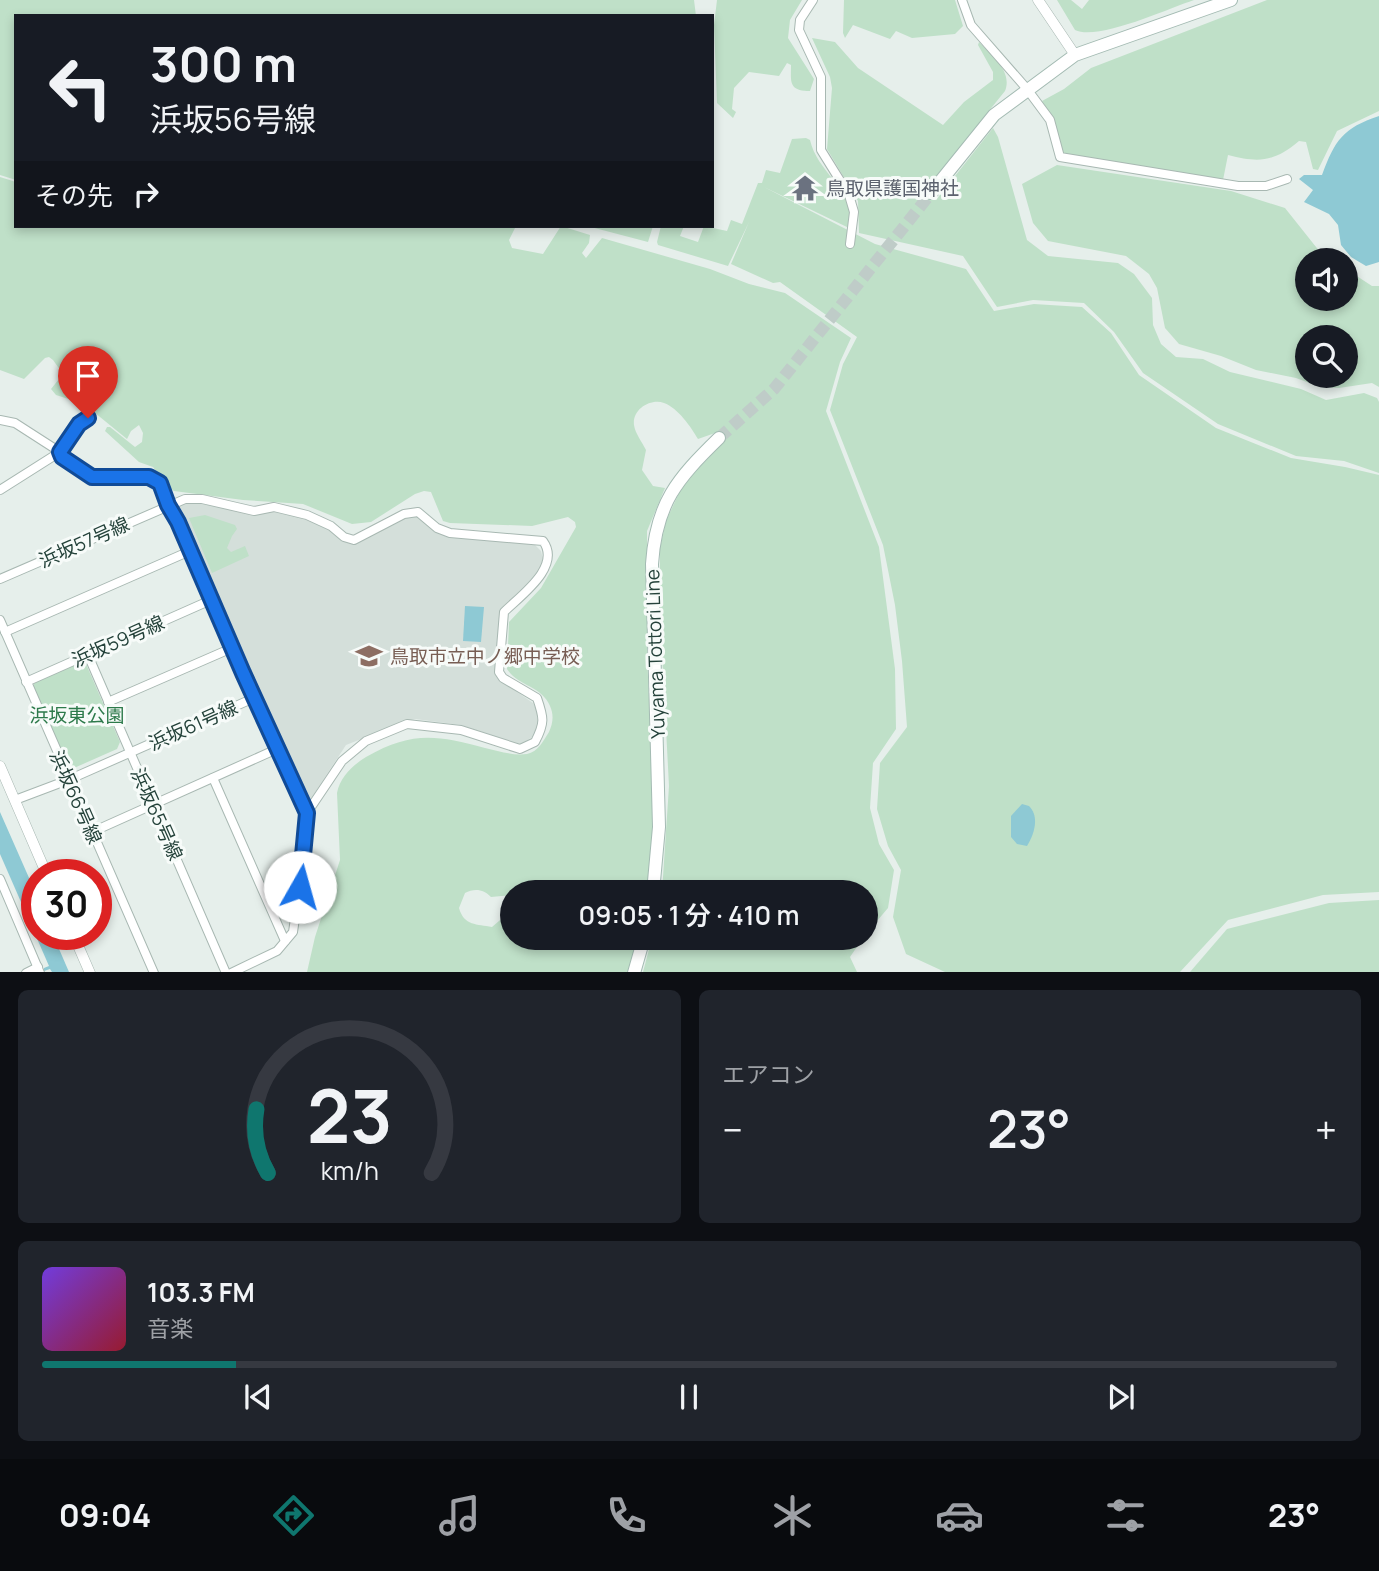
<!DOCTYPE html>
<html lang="ja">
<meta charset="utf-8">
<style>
:root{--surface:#171b24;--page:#20242c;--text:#f1f3f6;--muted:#9ea1a6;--line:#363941;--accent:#0f766e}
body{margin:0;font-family:Manrope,"Noto Sans JP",sans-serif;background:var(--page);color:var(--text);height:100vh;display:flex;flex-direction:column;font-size:26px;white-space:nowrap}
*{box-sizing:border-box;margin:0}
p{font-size:23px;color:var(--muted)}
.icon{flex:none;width:38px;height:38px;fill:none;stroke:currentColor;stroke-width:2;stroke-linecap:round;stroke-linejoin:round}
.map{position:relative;height:972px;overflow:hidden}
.sheet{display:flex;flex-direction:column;gap:18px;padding:18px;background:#0d0f14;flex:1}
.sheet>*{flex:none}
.top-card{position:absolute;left:14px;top:14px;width:700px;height:214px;border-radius:0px;box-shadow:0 4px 10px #0003;background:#171b24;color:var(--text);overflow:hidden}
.fabs{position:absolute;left:1295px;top:248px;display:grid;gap:14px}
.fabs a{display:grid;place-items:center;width:63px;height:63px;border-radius:50%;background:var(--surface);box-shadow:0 4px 10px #0003;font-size:35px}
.speed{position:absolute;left:21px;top:859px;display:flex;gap:14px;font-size:35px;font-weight:700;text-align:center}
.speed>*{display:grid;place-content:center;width:91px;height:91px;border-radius:50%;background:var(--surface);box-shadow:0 4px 10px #0003;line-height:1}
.speed .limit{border:10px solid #d22;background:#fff;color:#111}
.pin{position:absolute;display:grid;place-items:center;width:60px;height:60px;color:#fff;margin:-72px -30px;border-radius:50% 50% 50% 0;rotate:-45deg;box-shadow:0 0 7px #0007}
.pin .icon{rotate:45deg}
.me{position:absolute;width:77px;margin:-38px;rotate:7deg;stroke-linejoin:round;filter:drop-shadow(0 0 5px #0008)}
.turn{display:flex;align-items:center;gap:24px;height:147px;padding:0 21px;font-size:32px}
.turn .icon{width:91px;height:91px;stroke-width:2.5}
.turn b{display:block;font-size:49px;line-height:60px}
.then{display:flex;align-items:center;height:66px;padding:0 21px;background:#0003;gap:14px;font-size:26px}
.big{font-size:52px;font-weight:600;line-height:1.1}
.sheet .card{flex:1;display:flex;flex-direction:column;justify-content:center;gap:10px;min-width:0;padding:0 24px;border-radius:10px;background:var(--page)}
.sheet .dial{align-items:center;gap:0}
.dial svg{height:182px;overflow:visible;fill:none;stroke:var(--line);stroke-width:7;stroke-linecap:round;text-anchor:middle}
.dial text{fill:var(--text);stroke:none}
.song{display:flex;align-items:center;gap:21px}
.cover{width:84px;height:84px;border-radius:10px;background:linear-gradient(135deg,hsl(260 70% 55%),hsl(350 70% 35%))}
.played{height:7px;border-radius:4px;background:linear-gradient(90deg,var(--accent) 15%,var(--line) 15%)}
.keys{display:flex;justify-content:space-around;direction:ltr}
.heat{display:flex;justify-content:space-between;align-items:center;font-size:38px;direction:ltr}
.sheet .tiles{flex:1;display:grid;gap:18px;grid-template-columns:1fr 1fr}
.card:last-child{grid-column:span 2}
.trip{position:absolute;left:500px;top:880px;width:378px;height:70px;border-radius:35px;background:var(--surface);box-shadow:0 4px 10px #0003;font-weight:600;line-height:70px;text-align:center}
.menu{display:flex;height:112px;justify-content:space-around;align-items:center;background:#090b0e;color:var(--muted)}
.menu .icon{width:49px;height:49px}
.menu .current{color:var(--accent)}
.menu b{font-size:32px;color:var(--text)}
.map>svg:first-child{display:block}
.built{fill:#d4dfda}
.green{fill:#bfe0c8;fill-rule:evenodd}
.water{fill:#8ec9d4}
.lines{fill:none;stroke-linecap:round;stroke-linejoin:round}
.secondary-tunnel{stroke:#bfccc8;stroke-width:12;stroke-dasharray:12 6;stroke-linecap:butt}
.minor-casing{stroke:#a8b8b2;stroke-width:10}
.tertiary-casing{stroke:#a8b8b2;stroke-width:11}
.secondary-casing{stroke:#a4bbb3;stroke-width:14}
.minor{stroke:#fff;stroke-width:8}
.tertiary{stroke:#fff;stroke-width:10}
.secondary{stroke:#fff;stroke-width:12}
.route-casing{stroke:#114b97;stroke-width:18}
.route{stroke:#1a73e8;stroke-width:12}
.labels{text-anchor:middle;stroke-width:6;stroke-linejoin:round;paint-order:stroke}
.worship-label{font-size:19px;fill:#5b616d;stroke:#f7fbf9;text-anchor:start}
.street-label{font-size:19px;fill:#24423a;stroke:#f7fbf9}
.education-label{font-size:19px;fill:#785e54;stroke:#f7fbf9;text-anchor:start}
.park-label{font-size:19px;fill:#2d7a4b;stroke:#f7fbf9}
</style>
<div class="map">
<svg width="1379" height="973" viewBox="0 0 1379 973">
<rect width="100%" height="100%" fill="#e6efeb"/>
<polygon class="built" points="184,502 274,511 301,517 332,531 347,542 355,543 406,517 419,516 439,531 535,545 541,551 544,563 538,574 501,611 496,674 504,683 533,703 541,720 539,728 532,737 521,745 461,725 415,719 407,721 346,745 308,803 305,803 177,511 179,506"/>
<g class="green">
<polygon points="0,0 694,0 696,16 16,16 16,180 0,175"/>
<path d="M 717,0 L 802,0 L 790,20 L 788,38 L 814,79 L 810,91 C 788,91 791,81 791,65 L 787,63 L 779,76 L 749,72 L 734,88 L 732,109 L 736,112 L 733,118 L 717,103 L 714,25 Z"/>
<polygon points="844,0 955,0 963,26 955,34 912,38 896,31 890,39 853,25 845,38 843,33"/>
<path d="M 1057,0 L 1071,0 L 1082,9 L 1089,0 L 1194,0 C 1167,9 1098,41 1075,30 Z"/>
<path d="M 1267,0 L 1379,0 L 1379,111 L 1337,131 L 1318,170 L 1313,169 L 1306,142 L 1299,141 C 1274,162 1259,163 1228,155 L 1223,180 L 1062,155 L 1050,114 L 1042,101 L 1064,89 L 1091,68 Z"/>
<path d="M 812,38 L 835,42 L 858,68 L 943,125 L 964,102 L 993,80 L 993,72 L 978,45 L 979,42 C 991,55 1013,71 1005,91 L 924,191 L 936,200 L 993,128 L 998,137 L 1027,240 L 1048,256 L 1118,263 L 1134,274 L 1152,298 L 1153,325 L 1161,344 L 1176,357 L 1203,359 L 1230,372 L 1301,389 L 1326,400 L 1364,393 L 1377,398 L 1379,402 L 1379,473 L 1344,461 L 1296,456 L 1218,424 L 1143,373 L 1114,332 L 1084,303 L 1033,300 L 997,307 L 963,256 L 859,233 L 858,201 L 827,149 L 832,88 L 830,77 Z"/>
<path d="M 806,138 L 810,140 C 818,175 856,188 849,228 L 764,187 L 875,244 L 966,269 L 994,311 L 1034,304 L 1082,307 L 1111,333 L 1139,375 L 1216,428 L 1291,458 L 1345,467 L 1379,475 L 1379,892 L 1323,895 L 1228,920 L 1180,972 L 945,972 L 906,954 L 893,917 L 901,870 L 888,846 L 877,809 L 880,763 L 907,727 L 902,661 L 895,605 L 883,545 L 830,410 L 843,364 L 857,337 L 780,282 L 773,283 L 731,264 L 749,222 L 728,266 L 658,245 L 657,242 L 661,226 L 684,226 L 680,236 L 698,242 L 704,226 L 727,231 L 731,220 L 742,224 L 758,183 L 762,183 L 766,170 L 780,173 L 792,139 Z"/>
<path d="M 1057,165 L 1231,191 L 1285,208 L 1320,252 L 1333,261 L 1307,261 L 1307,299 L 1346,299 L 1346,269 L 1372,286 L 1379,286 L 1379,387 L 1372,383 L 1339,388 L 1320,387 L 1296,378 L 1256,370 L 1221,356 L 1179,344 L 1165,328 L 1157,288 L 1149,274 L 1126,256 L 1048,241 L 1033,223 L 1022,184 ZM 1307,338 L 1346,338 L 1346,376 L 1307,376 Z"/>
<path d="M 0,177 L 16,182 L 16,226 L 516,226 L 509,240 L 512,248 L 543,254 L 561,226 L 590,235 L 589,243 L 582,253 L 586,258 L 602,238 L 710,269 L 749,284 L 785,293 L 851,338 L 840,362 L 826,411 L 879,547 L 895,669 L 896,729 L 873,763 L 870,808 L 879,844 L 894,870 L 888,908 L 866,934 L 866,892 L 662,892 L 669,786 L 660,614 L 660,548 L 666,521 L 680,491 L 695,472 L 723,443 L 715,433 L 698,439 C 691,427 678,408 664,403 C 651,398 632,409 634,425 C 635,433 642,442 646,450 L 642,470 L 653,486 L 665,488 L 647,531 L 647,655 L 655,832 L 650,883 L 632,880 L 535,892 L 513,892 L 513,895 L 491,897 C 484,889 474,888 465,893 L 459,908 C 464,926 477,924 492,927 L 513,909 L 513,938 L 638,938 L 628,972 L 307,972 L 315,937 L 340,860 L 337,793 C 340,777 353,765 366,757 C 412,731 436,735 485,748 C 499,751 513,756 527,754 C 538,752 543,741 549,732 C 553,723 554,715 550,706 C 542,686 518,686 507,669 L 509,622 L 541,588 L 576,527 L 575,522 L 568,517 L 532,526 L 450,523 L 443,521 L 431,492 L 424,491 L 415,494 L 371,522 L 352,524 L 303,504 L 243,500 L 174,491 L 166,485 L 153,467 L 139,462 L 105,431 L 107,427 L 110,427 L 135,447 L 142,442 L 143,433 L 139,425 L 131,431 L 127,439 L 84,404 L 56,395 L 51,389 L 63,374 L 53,360 L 49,357 L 45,358 L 24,379 L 0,370 Z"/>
<polygon points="587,226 653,226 648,242"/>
<polygon points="205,515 235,525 237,529 232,536 227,548 231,552 245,546 249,556 212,573 189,518"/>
<polygon points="80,662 86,664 120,742 117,749 74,768 67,765 33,687 35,681"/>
<polygon points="1379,900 1379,972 1190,972 1227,929 1329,903"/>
<polygon points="652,938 863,938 850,957 857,972 643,972"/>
</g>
<g class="water">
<path d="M 1379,116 L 1379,262 L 1366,266 L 1351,257 L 1341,245 L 1338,225 L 1329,214 L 1304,202 L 1313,190 L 1299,179 L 1304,175 L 1322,175 C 1335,140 1343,128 1379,116 Z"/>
<polygon points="465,606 484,607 481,642 463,641"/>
<path d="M 1022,804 L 1029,806 C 1040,817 1034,835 1027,846 L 1017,844 L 1011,837 L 1011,816 Z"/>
<polygon points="0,812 37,896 37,934 53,935 69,972 52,972 50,969 44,971 44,968 49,966 0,854"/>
</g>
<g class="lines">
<polyline class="secondary-tunnel" points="719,438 774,389 931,193"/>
<g class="minor-casing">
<g id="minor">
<polyline points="813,0 800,20 799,30 821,77 821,150 849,195 854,212 850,244"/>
<polyline points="962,0 971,25 1027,89 1050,120 1060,157 1238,186 1266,186 1287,179"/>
<polyline points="88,418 79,424 60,452 62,457 92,477 149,477 160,483 168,505 179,522 254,698 307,813 303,864 293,932 277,951 231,973"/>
<polyline points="0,420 15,423 60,452 0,490"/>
<path d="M 0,579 L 185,499 L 202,499 L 254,511 L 274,507 L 307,515 L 331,526 L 344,537 L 354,540 L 404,514 L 418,512 L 437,528 L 450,533 L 543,541 C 562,567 520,596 504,612 L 499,672 L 503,678 L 537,698 C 544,718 545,723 535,742 L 520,749 L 461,730 L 407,724 L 366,741 L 342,761 L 307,813"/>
<polyline points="0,620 154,973"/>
<polyline points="5,632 190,551"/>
<polyline points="88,655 226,973"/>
<polyline points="26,682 211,600"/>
<polyline points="108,702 232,648"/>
<polyline points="213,778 285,941"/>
<polyline points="15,800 68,780 254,698"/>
<polyline points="92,832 277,749"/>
<polyline points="0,879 40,973"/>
<polyline points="26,973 38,967"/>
</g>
</g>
<g class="tertiary-casing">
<g id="tertiary">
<polyline points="1038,0 1075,55"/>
<polyline points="0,766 47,875"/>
<polyline points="73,934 90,973"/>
</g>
</g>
<g class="secondary-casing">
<g id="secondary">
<polyline points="931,193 994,115 1075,55 1231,0"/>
<path d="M 653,892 L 659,827 L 652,564 C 656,503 677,479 719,438"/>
<polyline points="634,973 644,938"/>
</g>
</g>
<use href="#minor" class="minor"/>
<use href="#tertiary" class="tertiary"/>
<use href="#secondary" class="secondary"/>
</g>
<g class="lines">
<g class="route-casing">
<polyline id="route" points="88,418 79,424 60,452 62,457 92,477 149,477 160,483 168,505 178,522 243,673 307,813 300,887"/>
</g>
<use href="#route" class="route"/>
</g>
<defs>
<g id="temple-bare" transform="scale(2.1)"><path d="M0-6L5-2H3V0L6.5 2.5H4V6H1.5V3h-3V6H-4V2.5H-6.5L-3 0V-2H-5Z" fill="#6b7280" stroke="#f7fbf9" stroke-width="2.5" paint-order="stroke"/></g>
<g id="school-bare" transform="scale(2.1)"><path d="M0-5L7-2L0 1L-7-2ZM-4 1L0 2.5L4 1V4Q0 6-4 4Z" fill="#8d6e63" stroke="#f7fbf9" stroke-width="2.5" paint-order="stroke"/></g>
</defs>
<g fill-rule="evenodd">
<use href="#temple-bare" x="805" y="188"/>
<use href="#school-bare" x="369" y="656"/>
</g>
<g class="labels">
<g class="worship-label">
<text x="826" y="195">鳥取県護国神社</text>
</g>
<g class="street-label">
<text transform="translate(84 542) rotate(-24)" y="7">浜坂57号線</text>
<text transform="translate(118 641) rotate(-24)" y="7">浜坂59号線</text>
<text transform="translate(655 654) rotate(-92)" y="7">Yuyama Tottori Line</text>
<text transform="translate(193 725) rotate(-24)" y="7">浜坂61号線</text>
<text transform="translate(76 797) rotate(66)" y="7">浜坂66号線</text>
<text transform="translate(157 814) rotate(66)" y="7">浜坂65号線</text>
</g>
<g class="education-label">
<text x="390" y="663">鳥取市立中ノ郷中学校</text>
</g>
<g class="park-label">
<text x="77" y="722">浜坂東公園</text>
</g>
</g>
</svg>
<div class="fabs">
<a><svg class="icon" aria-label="sound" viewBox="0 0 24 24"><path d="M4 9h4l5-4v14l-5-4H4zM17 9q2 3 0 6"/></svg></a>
<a><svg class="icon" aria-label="search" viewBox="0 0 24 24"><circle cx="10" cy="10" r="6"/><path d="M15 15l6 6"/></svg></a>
</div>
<div class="speed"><div class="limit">30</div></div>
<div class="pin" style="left:88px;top:418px;background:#d93025"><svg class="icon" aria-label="arrive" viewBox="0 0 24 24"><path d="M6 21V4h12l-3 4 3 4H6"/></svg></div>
<svg class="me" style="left:300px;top:887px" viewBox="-20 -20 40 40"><circle r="19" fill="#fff"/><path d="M0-13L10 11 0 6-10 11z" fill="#1a73e8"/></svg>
<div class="trip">09:05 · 1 分 · 410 m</div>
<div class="top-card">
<div class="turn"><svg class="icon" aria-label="left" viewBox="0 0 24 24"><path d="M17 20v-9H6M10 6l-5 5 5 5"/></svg><div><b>300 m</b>浜坂56号線</div></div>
<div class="then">その先<svg class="icon" aria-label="right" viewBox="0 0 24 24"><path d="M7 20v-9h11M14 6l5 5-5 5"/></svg></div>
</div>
</div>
<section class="sheet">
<div class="tiles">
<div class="card dial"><svg viewBox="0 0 100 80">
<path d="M14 69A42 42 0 1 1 86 69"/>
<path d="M14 69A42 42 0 0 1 9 41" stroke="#0f766e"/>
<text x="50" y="56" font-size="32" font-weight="700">23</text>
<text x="50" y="72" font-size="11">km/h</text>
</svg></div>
<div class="card"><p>エアコン</p>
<div class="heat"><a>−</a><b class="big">23°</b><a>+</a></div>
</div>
<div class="card">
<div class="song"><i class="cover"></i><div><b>103.3 FM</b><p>音楽</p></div></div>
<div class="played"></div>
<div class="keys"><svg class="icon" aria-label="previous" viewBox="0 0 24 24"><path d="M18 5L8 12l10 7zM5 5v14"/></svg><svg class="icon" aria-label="pause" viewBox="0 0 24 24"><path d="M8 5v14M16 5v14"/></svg><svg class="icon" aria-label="next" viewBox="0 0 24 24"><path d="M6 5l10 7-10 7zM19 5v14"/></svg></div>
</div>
</div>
</section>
<nav class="menu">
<b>09:04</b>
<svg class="icon current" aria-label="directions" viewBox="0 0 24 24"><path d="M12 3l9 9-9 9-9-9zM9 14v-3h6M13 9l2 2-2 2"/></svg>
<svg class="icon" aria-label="music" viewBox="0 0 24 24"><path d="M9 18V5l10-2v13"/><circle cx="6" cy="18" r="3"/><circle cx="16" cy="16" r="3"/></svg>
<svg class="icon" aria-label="phone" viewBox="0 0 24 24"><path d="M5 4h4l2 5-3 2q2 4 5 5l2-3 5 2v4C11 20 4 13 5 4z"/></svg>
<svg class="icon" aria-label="climate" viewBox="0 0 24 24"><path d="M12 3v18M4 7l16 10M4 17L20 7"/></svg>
<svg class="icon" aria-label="car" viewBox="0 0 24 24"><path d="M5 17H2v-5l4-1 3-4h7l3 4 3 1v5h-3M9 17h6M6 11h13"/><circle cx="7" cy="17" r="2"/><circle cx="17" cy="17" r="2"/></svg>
<svg class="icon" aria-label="filters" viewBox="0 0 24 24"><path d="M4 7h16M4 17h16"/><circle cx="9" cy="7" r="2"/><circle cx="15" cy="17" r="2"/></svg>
<b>23°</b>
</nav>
